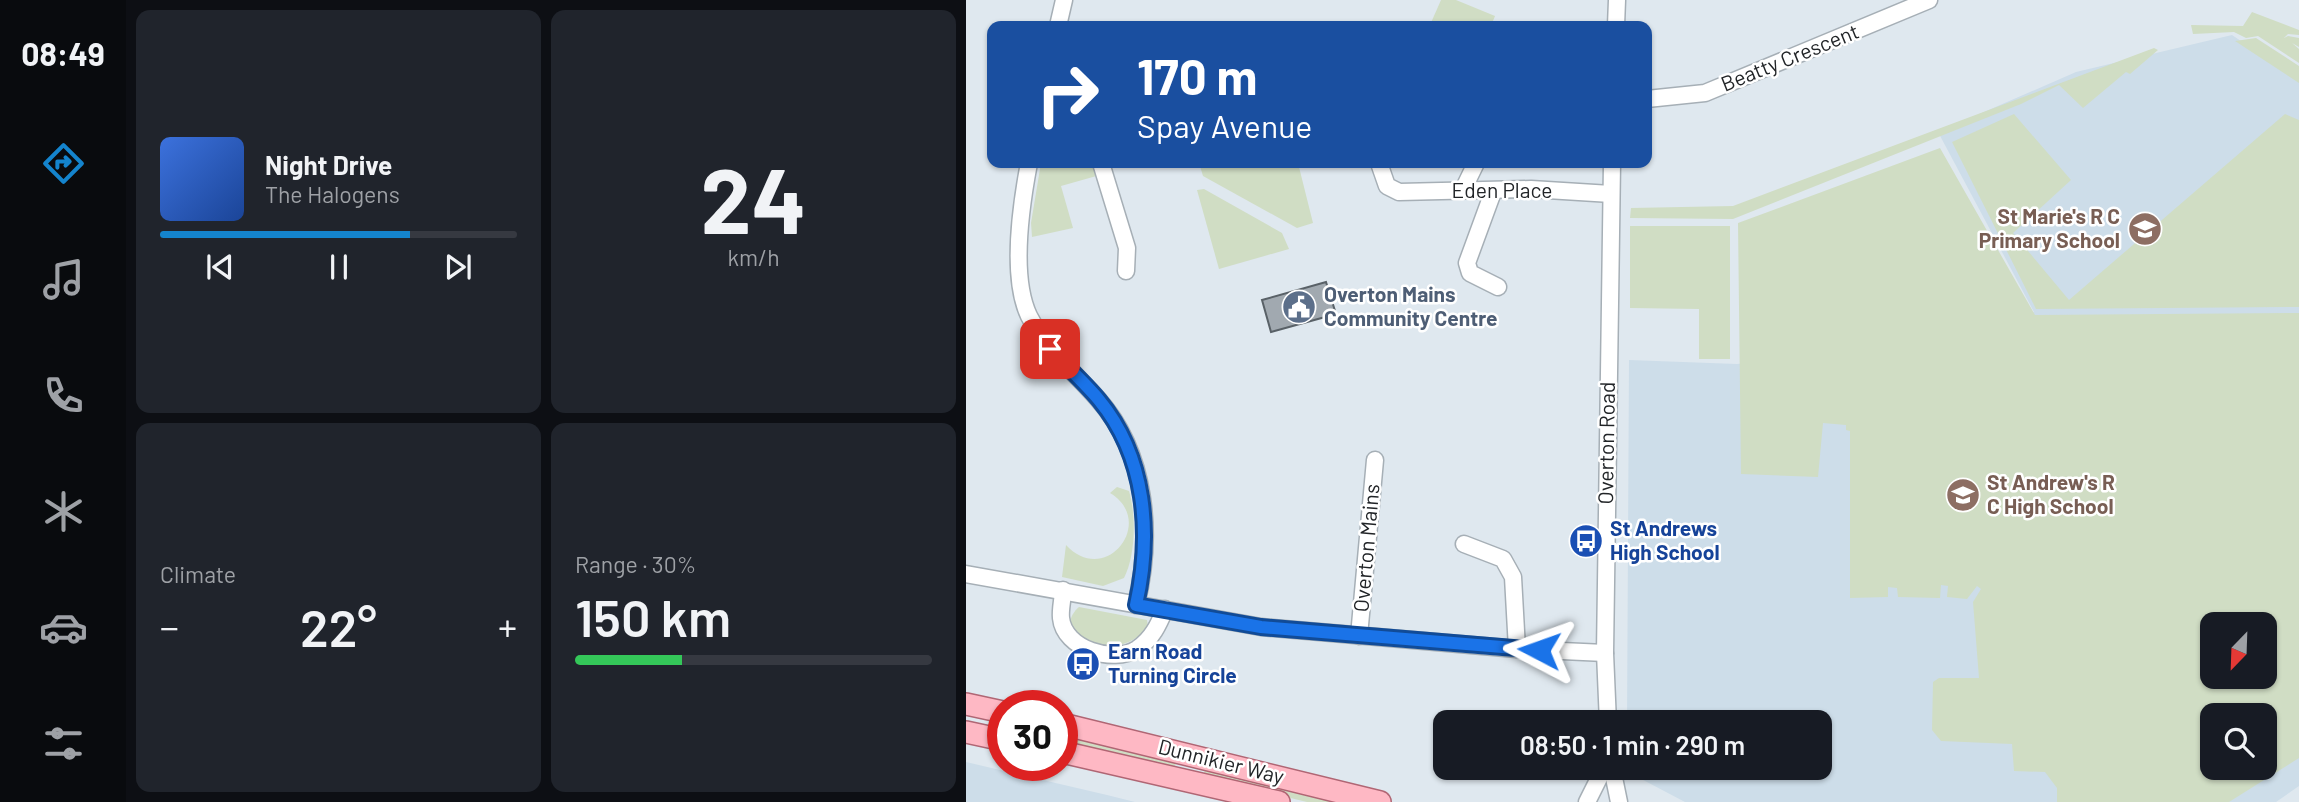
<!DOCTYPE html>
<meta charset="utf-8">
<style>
:root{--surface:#171b24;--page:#20242c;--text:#f1f3f6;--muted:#9ea1a6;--line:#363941;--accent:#1484cd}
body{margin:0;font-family:Barlow,sans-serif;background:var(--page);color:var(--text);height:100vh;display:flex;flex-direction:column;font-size:26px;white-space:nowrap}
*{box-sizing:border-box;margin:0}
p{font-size:23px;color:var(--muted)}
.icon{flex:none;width:38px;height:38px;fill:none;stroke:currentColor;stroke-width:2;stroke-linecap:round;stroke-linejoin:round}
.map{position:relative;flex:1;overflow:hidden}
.sheet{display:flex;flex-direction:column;gap:10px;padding:10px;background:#0d0f14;width:840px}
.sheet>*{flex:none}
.guide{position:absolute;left:21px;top:21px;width:665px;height:147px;border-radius:14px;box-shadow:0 2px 5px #0004;background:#1a4fa0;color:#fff;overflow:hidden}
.needle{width:46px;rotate:203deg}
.fabs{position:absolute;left:1234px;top:612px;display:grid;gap:14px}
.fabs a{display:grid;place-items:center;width:77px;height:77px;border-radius:14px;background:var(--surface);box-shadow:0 2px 5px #0004;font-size:35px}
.speed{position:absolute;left:21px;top:690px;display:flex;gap:14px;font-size:35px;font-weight:700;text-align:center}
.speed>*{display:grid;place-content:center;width:91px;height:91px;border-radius:50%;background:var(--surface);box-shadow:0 2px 5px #0004;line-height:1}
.speed .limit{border:10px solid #d22;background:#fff;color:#111}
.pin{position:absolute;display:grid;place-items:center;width:60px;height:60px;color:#fff;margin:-30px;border-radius:14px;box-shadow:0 4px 10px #0006}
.me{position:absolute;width:77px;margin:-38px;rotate:274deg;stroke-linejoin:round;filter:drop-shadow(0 0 5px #0008)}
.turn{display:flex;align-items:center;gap:24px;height:147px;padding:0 35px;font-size:32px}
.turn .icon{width:91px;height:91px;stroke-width:2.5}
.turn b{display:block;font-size:49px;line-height:60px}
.big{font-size:52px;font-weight:600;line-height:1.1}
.sheet .tile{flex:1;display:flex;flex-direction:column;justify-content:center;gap:10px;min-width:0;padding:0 24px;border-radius:14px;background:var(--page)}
.sheet .dial{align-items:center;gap:0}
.dial b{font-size:91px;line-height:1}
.song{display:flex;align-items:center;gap:21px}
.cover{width:84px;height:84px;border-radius:10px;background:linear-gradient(135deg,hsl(220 70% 55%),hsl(220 70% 35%))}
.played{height:7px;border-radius:4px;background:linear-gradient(90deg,var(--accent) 70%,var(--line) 70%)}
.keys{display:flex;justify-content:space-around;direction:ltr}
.heat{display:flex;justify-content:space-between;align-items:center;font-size:38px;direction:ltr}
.charge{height:10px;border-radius:5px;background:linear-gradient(90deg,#34c759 30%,var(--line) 0)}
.sheet .tiles{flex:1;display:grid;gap:10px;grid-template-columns:repeat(2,1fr)}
.trip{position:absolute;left:467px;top:710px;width:399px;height:70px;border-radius:14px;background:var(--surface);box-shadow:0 2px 5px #0004;font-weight:600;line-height:70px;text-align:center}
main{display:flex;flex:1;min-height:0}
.tab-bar{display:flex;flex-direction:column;width:126px;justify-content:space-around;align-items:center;background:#090b0e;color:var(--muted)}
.tab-bar .icon{width:49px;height:49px}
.tab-bar .on{color:var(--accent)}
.tab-bar b{font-size:32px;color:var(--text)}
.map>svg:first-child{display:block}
.built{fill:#cddde9;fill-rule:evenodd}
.green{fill:#d0ddc4;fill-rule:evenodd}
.building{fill:#a1a9b0;stroke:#596167;stroke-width:2}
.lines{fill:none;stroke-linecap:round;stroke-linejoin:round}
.minor-casing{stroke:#a6afb6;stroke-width:19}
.major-casing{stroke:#b06674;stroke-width:24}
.minor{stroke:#fff;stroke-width:16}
.major{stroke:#feb8c4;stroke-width:21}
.route-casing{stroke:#114b97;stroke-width:18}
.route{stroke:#1a73e8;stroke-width:12}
.labels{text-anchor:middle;stroke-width:5;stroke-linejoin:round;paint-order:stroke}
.street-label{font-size:21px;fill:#212427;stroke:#fff}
.education-label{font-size:21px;font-weight:bold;fill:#785e54;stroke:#fff;text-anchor:end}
.service-label{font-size:21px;font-weight:bold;fill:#4e5e75;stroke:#fff;text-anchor:start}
.transit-label{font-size:21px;font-weight:bold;fill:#164399;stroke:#fff;text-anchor:start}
</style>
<main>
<nav class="tab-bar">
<b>08:49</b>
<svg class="icon on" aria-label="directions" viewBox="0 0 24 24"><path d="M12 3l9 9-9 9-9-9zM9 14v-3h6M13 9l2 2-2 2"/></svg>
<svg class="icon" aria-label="music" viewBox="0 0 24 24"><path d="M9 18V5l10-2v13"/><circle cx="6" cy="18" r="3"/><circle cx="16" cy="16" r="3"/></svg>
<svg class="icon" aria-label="phone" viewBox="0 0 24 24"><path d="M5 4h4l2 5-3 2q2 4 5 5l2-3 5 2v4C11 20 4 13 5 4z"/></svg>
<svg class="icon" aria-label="climate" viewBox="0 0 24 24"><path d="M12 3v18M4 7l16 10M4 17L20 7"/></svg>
<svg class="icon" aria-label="car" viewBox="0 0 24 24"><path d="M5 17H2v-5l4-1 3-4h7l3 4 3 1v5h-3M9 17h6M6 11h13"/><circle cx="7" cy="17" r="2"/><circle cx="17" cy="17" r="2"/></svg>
<svg class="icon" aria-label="filters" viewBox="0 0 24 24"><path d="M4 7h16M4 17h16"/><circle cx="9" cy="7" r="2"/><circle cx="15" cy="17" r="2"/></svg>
</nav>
<section class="sheet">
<div class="tiles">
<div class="tile">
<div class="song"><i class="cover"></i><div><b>Night Drive</b><p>The Halogens</p></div></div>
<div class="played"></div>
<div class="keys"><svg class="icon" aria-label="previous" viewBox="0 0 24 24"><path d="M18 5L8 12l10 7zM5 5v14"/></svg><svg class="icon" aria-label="pause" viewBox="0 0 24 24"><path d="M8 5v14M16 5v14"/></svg><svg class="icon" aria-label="next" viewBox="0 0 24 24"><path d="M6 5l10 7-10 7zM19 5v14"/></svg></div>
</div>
<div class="tile dial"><b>24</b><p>km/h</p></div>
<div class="tile"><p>Climate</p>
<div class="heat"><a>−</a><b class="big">22°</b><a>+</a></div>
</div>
<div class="tile"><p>Range · 30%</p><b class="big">150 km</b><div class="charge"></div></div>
</div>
</section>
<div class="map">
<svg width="1333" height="802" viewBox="0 0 1333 802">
<rect width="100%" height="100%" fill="#dfe8ef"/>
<g class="built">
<path d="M 1266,35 L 1333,80 L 1333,786 L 1310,802 L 719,802 L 660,771 L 854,768 L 854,723 L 661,723 L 663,360 L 771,364 L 905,349 L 1068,312 L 972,132 L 1110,72 ZM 1246,625 L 1298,625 L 1298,677 L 1246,677 ZM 1246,716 L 1298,716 L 1298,768 L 1246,768 Z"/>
<polygon points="0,762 141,795 169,802 0,802"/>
</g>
<g class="green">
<polygon points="475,0 490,0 529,16 525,26 466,26 464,25"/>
<polygon points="1286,12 1333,30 1333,35 1322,34 1318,38 1322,36 1333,38 1333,47 1326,43 1333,49 1333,63 1292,36 1280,38 1268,32 1227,34 1225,25 1277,26"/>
<polygon points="1290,38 1333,66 1333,83 1269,41"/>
<polygon points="1188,48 1192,50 1164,74 1160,72 1117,108 1093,85 1055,104 767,219 664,218 665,208 767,206"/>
<polygon points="1048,114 1105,180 1047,233 1103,300 1319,114 1333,120 1333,307 1070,309 986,142"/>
<path d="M 974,148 L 1069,315 L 1333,313 L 1333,758 L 1263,802 L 1091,802 L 1091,788 L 1079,772 L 1048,771 L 1046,744 L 975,741 L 966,730 L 967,682 L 973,678 L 1013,678 L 1007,602 L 1015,589 L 1011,586 L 1001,599 L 981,597 L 982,586 L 975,585 L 974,598 L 932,597 L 931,588 L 922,587 L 922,597 L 884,598 L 884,431 L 880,430 L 880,425 L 857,423 L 852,477 L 775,474 L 772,223 ZM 1246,625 L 1298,625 L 1298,677 L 1246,677 ZM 1246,716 L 1298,716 L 1298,768 L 1246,768 Z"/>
<polygon points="75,163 129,163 134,175 95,186 107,228 66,237 65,223"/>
<polygon points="247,163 332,163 347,223 331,228 237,176 234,166"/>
<polygon points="238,189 316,233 323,249 253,269 231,190"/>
<polygon points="664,226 764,226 764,359 733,359 733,309 664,308"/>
<path d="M 151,487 L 163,491 C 170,515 170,555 158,578 L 137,586 L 96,577 L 100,545 C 140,588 191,521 144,493 Z"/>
<path d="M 113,607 L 181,620 L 182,627 C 149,668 80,636 113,607 Z"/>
<polygon points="96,735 210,762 208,770 96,742"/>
<polygon points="239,769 376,802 341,802 237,777"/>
</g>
<polygon class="building" points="360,282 370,314 305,332 296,300"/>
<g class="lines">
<g class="minor-casing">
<g id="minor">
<polyline points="92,26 98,0"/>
<polyline points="650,26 651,0"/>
<polyline points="681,99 739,93 963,0"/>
<path d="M 63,163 C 55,205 44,276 63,316 C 80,349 107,371 131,398 C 181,453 187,535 170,605"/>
<polyline points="135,163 161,248 160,271"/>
<polyline points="413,163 421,186 433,192 565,189 645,194"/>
<polyline points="497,190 510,163"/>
<polyline points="527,192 501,263 504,273 532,287"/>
<polyline points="498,544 537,559 547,577 551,649"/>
<polyline points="0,574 295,627 551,649 639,653"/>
<path d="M 97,590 C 97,599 94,609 95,618 C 98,649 147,664 171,649 C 186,639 193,624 199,609"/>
<polyline points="393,636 409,460"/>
<polyline points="642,723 639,653 646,163"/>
<polyline points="646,768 653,802"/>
<polyline points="621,802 638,768"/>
</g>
</g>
<g class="major-casing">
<g id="major">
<polyline points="0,704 37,712"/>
<polyline points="96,724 414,802"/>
<polyline points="0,732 37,740"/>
<polyline points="96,752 313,802"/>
</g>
</g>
<use href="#minor" class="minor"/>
<use href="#major" class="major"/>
</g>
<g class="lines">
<g class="route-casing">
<path id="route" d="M 84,349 C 100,366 118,382 133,400 C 180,457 186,534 170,605 L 295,627 L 573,650"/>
</g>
<use href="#route" class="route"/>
</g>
<defs>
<g id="school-disc" transform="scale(1.75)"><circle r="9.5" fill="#8d6e63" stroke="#fff"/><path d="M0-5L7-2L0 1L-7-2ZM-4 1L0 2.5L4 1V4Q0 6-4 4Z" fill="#fff"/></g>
<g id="civic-disc" transform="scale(1.75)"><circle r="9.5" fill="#5c6f8a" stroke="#fff"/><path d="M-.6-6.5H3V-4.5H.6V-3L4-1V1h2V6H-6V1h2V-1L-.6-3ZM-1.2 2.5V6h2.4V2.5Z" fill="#fff"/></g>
<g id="bus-disc" transform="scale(1.75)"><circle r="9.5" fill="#1a4fb4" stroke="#fff"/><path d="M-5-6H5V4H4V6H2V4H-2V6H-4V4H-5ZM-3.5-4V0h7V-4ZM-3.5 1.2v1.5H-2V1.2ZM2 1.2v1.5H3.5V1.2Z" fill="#fff"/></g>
</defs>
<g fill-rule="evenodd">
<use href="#school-disc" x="1179" y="229"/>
<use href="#civic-disc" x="333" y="307"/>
<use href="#school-disc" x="997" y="495"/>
<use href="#bus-disc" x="620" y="541"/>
<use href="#bus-disc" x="117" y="664"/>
</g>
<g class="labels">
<g class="street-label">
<text transform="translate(824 58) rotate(-22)" y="7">Beatty Crescent</text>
<text x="536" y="198">Eden Place</text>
<text transform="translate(641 443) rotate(-89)" y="7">Overton Road</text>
<text transform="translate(401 548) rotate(-85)" y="7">Overton Mains</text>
<text transform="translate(255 762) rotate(14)" y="7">Dunnikier Way</text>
</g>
<g class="education-label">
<text x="1154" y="224">St Marie's R C<tspan x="1154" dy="24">Primary School</tspan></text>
<text x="1021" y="490" text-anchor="start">St Andrew's R<tspan x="1021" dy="24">C High School</tspan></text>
</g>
<g class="service-label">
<text x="358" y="302">Overton Mains<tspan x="358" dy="24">Community Centre</tspan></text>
</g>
<g class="transit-label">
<text x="644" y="536">St Andrews<tspan x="644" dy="24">High School</tspan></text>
<text x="142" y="659">Earn Road<tspan x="142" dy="24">Turning Circle</tspan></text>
</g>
</g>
</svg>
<div class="fabs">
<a><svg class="needle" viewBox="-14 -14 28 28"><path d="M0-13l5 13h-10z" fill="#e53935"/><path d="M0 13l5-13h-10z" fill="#9ea1a6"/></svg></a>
<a><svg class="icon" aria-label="search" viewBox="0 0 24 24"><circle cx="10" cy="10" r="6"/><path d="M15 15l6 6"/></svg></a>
</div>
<div class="speed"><div class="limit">30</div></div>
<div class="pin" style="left:84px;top:349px;background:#d93025"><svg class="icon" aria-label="arrive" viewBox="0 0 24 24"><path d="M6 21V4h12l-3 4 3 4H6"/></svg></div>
<svg class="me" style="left:573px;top:650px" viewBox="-20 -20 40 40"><path d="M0-17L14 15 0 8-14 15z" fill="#1a73e8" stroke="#fff" stroke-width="4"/></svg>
<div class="trip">08:50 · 1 min · 290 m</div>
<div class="guide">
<div class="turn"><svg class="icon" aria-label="right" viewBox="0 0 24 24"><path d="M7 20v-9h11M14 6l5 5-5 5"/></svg><div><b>170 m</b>Spay Avenue</div></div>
</div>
</div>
</main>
